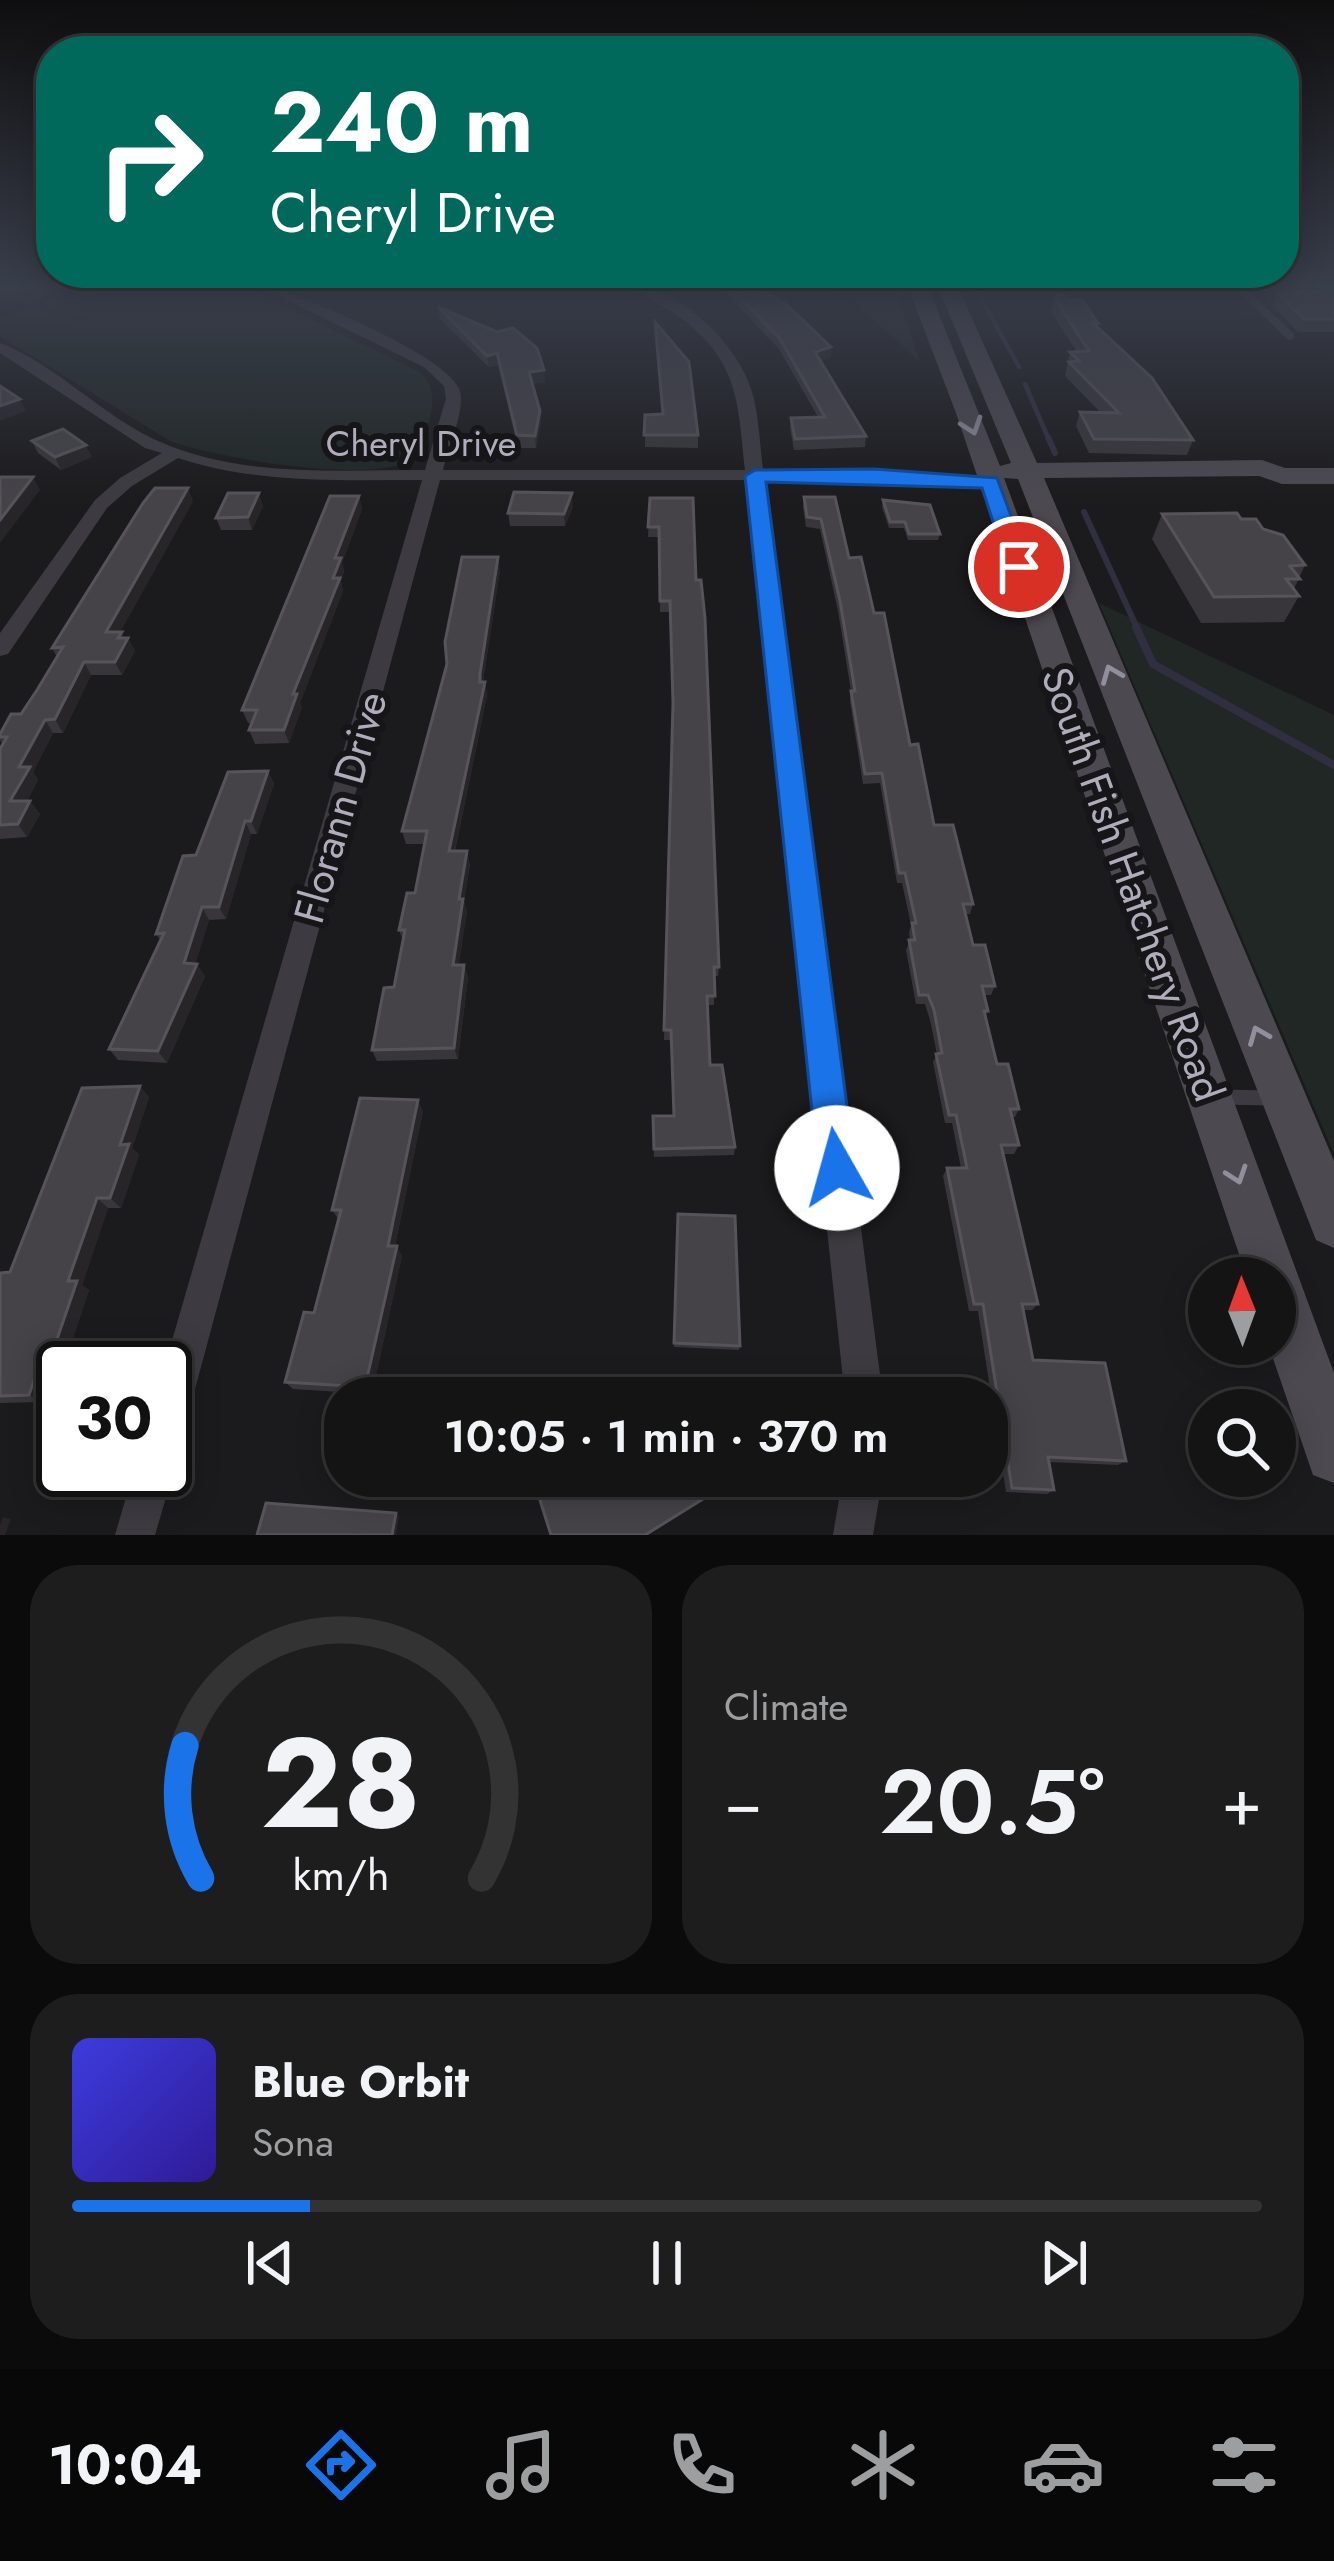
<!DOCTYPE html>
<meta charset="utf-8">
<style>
:root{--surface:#141415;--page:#1d1d1e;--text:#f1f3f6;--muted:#9d9ea0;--line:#333334;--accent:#1a73e8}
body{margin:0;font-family:Jost,sans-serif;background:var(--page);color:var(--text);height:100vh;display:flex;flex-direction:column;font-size:45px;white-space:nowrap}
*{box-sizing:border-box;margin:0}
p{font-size:39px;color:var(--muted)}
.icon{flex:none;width:66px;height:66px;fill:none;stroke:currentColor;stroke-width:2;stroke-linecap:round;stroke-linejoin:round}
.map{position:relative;height:1535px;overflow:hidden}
.side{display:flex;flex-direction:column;gap:30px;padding:30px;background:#0b0b0c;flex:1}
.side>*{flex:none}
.hud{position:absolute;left:36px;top:36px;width:1263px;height:252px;border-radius:48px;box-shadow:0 6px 30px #0003,0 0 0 3px var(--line);background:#00695c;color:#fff;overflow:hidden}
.needle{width:78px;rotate:359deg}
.fabs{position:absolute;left:1188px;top:1257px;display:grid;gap:24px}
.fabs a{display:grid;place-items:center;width:108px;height:108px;border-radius:50%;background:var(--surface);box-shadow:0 6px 30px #0003,0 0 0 3px var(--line);font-size:60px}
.speed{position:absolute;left:36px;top:1341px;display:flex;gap:24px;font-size:60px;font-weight:700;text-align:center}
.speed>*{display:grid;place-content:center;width:156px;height:156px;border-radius:50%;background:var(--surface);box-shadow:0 6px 30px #0003,0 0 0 3px var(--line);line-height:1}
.speed .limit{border:6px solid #111;border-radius:18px;background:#fff;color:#111}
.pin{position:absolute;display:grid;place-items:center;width:102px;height:102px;color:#fff;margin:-51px;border:6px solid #fff;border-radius:50%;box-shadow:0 3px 12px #0007}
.me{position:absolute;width:132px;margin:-66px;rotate:353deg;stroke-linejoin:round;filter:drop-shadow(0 0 9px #0008)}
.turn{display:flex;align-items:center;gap:42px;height:252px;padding:0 36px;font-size:54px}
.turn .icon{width:156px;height:156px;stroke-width:2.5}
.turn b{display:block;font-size:84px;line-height:102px}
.big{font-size:90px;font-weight:600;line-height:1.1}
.side .widget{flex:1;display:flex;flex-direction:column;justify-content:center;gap:18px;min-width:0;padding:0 42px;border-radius:48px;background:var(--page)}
.side .dial{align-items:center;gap:0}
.dial svg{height:312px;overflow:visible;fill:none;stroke:var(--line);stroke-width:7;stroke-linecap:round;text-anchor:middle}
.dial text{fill:var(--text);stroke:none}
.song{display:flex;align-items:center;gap:36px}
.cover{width:144px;height:144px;border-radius:18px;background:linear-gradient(135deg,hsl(240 70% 55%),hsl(250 70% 35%))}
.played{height:12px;border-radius:6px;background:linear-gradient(90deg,var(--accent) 20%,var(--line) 20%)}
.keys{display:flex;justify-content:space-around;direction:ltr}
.heat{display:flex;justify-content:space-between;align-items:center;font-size:66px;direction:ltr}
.side .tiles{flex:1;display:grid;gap:30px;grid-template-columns:1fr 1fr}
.widget:last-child{grid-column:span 2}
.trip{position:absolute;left:324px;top:1377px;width:684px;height:120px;border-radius:48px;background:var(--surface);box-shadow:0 6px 30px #0003,0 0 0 3px var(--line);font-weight:600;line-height:120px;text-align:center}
.dock{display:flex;height:192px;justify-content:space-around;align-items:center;background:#080808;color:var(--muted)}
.dock .icon{width:84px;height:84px}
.dock .on{color:var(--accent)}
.dock b{font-size:54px;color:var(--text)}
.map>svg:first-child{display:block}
.green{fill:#202725}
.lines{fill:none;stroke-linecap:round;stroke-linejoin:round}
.stream-far2{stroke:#302f41;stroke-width:4.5}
.stream-far1{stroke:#302f41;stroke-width:6}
.stream{stroke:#302f41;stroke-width:8}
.lane-far1{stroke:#3d3b41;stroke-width:8}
.lane{stroke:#3d3b41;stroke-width:15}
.street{fill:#3d3b41;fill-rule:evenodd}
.secondary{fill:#4c4951;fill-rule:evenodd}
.wall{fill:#38363a}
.shaded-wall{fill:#272528}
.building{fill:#454348;stroke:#56535a;stroke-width:3}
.oneway{stroke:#928e9c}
.route{fill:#1a73e8;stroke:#114b97;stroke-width:3}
.labels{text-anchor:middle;stroke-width:12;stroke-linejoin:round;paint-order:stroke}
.far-street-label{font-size:36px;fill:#b0acbc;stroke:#161517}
.street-label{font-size:42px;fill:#b0acbc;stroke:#161517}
</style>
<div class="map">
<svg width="1334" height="1535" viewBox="0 0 1334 1535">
<rect width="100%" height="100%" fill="#1b1a1c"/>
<g class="green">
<path d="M 94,287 L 244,287 L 420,372 C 446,396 425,429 416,458 C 374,486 217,458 170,441 L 0,336 L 0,317 Z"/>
<polygon points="816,287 895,287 920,362 850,298"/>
<polygon points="1099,603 1334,715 1334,1154"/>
</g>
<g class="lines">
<g class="stream-far2">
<polyline points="978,293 1019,367"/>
<polyline points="1025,384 1049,440"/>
</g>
<g class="stream-far1">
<polyline points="1048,437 1055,453"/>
<polyline points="1084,512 1138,630"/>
</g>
<polyline class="stream" points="1136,627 1153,664 1334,765"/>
<polyline class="lane-far1" points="1239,287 1290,336"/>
<polyline class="lane" points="1217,1097 1274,1098"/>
<g class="street">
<path d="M 260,287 L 278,287 C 312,303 460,359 461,396 C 462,418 448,448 443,470 L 745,470 C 738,403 739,362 681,318 C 665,306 647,298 632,287 C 682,287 741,348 753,395 C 759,419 760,445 763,470 L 875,470 L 990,477 L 999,482 L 990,487 L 875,480 L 764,480 L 883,1398 L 845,1398 L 747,480 L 440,480 L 184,1430 L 179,1444 L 165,1449 L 164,1368 L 422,480 C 339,480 257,484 178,458 L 132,486 L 107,508 L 8,654 L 0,656 L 0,633 L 95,500 L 120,478 L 162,453 L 145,448 L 0,353 L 0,343 C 57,365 102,416 158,441 C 241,478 337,470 425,470 L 446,398 L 444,386 L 424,367 Z"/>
<polygon points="165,1455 174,1470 155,1535 115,1535 134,1470 165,1470"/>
<polygon points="843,1476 883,1476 873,1535 833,1535"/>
</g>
<polygon class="secondary" points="908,287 928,287 1000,466 1011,463 938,287 958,287 1037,463 1262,460 1285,468 1334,468 1334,484 1282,484 1259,476 1044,478 1334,1161 1334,1248 1316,1240 1018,479 1004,478 1334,1373 1334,1483 1313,1475 1268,1344 1275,1344 1275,1278 1247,1278 956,413"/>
</g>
<g class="wall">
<polygon points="720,287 757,287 831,347 830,358 820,361 866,436 865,447 794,450 790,428 791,418 818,417 779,349"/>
<polygon points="1334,290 1334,332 1298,332 1272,305 1277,293"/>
<polygon points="1055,299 1098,323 1097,327 1193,440 1187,455 1089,453 1076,426 1080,412 1100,412 1065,376 1070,352 1077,352 1051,312"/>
<polygon points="438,307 544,370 545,382 532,384 541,423 536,448 518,448 498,365 489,367 440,319"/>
<polygon points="655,322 698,435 698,448 645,447 645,415 662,414"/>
<polygon points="32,441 92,457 61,470 38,453"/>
<polygon points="359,496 362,509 342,563 344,571 341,581 343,591 300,703 302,707 289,743 255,744 249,730 252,723 248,723 242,710"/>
<polygon points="804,497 849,558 874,613 910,745 934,825 973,904 970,914 965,914 973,945 995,986 991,995 984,995 988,1011 985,1017 997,1064 1019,1109 1015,1117 1012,1117 1019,1145 1014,1154 1003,1154 1038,1304 1032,1310 1023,1310 1033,1360 1126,1461 1118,1465 1049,1462 1054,1490 1047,1494 1006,1492 978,1311 969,1311 943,1176 947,1168 961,1168 952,1123 945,1123 933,1062 937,1054 930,1020 925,1004 916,1004 906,950 910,940 909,933 911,925 902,883 897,883 880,783 863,784 850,701 851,691 838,611 820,529 806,527 803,507"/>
<polygon points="650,498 696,580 719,967 718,976 714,976 714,1005 707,1005 710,1065 735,1147 734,1155 654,1157 653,1116 674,1116 671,1040 664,1040 673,709 670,612 660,612 659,537 648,537"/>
<polygon points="883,500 940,534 938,540 908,540 904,528 889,528 882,507"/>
<polygon points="193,501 120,632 125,638 128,638 135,651 122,675 91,675 63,733 53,733 33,772 38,780 27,801 30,801 40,814 27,837 0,839 0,749 3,745 0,740 0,734 21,714 57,657 52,648"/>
<polygon points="263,506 252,530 221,530 216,518"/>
<polygon points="573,506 565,526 510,526 508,513"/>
<polygon points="1162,514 1241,519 1263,529 1305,565 1294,589 1299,596 1284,622 1201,623 1152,539"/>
<polygon points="500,570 483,682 487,695 455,851 470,864 464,901 467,912 458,965 464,965 468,977 458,1059 377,1061 372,1050 394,987 403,941 399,930 415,893 425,844 406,844 402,831"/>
<polygon points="268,771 274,784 257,834 251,834 226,919 209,920 195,964 205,976 167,1063 118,1060 109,1049 161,941 156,934 196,855"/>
<polygon points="149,1097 132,1148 139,1155 121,1208 108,1208 82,1285 89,1290 66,1359 57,1359 42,1402 0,1403 0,1273 10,1272"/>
<polygon points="423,1111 395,1246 402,1256 372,1394 293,1389 285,1382 314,1313 339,1220 332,1210"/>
<polygon points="678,1214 740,1346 739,1350 674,1347"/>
</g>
<g class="shaded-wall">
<polygon points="831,347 830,358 814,363 815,352"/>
<polygon points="497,353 498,365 489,367 487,356"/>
<polygon points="544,370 545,382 530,384 529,372"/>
<polygon points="20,399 26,411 0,421 0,406"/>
<polygon points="540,411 541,423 536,448 535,436"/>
<polygon points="86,445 92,457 61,470 55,457"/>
<polygon points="33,477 40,490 0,543 0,520"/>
<polygon points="188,488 193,501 113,645 106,632"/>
<polygon points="259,493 263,506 252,530 248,517"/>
<polygon points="572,493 573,506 565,526 564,514"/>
<polygon points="359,496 362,509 342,563 344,571 341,581 343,591 300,703 302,707 289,743 284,730 293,694 333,578 335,558"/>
<polygon points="498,557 500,570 482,687 485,682 487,695 452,864 449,851"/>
<polygon points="122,632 126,641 128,638 135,651 122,675 115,662 118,638"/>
<polygon points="84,662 91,675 63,733 55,719"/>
<polygon points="45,720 53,733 33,772 38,780 20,814 10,801 19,767"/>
<polygon points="268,771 274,784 257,834 251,821"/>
<polygon points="30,801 40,814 27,837 18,824"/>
<polygon points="245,821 251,834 226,919 219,907"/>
<polygon points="467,851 470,864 464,901 467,912 457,977 453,965 459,899"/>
<polygon points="202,907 209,920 192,975 184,963"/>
<polygon points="197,964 205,976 167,1063 158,1051"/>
<polygon points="464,965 468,977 458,1059 454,1048"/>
<polygon points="140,1086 149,1097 132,1148 139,1155 121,1208 110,1198 120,1145"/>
<polygon points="418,1100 423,1111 393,1255 388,1246"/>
<polygon points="97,1198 108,1208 82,1285 89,1290 66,1359 53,1351 68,1281"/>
<polygon points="397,1246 402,1256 372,1394 365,1387"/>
<polygon points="44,1351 57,1359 42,1402 29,1395"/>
<polygon points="741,1476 648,1535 645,1535"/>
<polygon points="396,1513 399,1516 396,1535 392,1535"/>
<polygon points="3,1517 11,1519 5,1535 0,1535 0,1525"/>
</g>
<g class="building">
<polygon points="729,287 757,287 788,306 831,347 815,352 866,436 795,439 791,418 825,417 780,339"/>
<polygon points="1334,290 1334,319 1304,319 1277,293"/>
<polygon points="1061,293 1068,300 1082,300 1098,323 1093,323 1152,378 1193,440 1094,439 1080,412 1119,413 1069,362 1079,361 1070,352 1089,351 1055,299"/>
<polygon points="438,307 497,332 513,328 537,348 544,370 529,372 540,411 535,436 517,435 497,353 487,356"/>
<polygon points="655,322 689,362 698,435 644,435 645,415 663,414"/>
<polygon points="0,386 20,399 0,406"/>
<polygon points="63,429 86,445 55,457 32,441"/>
<polygon points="0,477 33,477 0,520"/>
<polygon points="155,488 188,488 106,632 122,632 118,638 128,638 115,662 84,662 55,719 45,720 19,767 30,767 10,801 30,801 18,824 0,825 0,749 7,737 0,737 0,734 11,714 21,714 37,690 63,647 52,648 143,503"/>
<polygon points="514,492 572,493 564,514 508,513"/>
<polygon points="228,493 259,493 248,517 216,518"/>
<polygon points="330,496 359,496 335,558 341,558 333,578 340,578 293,694 297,694 284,730 249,730 257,710 242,710"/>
<polygon points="804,497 835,497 849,558 861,557 874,613 884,613 910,745 918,744 934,825 953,825 973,904 963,904 973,945 985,945 995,986 982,986 988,1011 984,1011 997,1064 1008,1064 1019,1109 1010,1109 1019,1145 1001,1145 1038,1304 1022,1304 1033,1360 1105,1363 1126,1461 1048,1457 1054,1490 1012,1488 983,1304 974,1304 947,1168 967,1168 956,1115 949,1115 936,1054 942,1053 934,1010 928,995 919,995 909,940 915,940 912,923 916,923 905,873 899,873 882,773 865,774 851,691 855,691 840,601 821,519 807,517"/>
<polygon points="650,498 693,498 696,580 701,580 705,618 719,967 714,967 715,996 707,996 710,1065 722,1065 735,1147 654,1149 653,1116 674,1116 671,1030 664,1030 673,703 670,601 660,601 659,527 648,527"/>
<polygon points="883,500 930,505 940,534 909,534 905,522 890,522"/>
<polygon points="1237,513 1241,519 1256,519 1263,529 1283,535 1305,565 1290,566 1300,579 1286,579 1299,596 1214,597 1162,514"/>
<polygon points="462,557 498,557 480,674 480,682 485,682 449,851 467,851 459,899 463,899 453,965 464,965 454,1048 372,1050 384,988 394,987 405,930 399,930 407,893 415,893 427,831 402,831 447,664 445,642"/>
<polygon points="268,771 251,821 245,821 219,907 202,907 184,963 197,964 158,1051 109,1049 164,933 156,934 183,856 196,855 228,772"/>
<polygon points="140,1086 120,1145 129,1144 110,1198 97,1198 68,1281 77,1281 53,1351 44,1351 29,1395 0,1396 0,1273 10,1272 82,1088"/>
<polygon points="360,1098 418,1100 388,1246 397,1246 365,1387 285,1382 304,1312 314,1313 341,1210 332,1210"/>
<polygon points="678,1214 735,1216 740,1346 674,1343"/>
<polygon points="568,1476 740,1476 645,1535 551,1535 538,1494"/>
<polygon points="266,1503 396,1513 392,1535 257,1535"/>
</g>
<defs><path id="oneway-chevron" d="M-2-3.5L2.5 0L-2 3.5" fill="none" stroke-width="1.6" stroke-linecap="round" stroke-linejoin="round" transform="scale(3)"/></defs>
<g class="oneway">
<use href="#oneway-chevron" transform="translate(972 426) rotate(71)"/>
<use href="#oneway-chevron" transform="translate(1111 674) rotate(-112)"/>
<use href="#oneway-chevron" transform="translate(1258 1035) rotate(-112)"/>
<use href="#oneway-chevron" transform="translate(1237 1175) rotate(71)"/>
</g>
<linearGradient id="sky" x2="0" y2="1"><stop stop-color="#0f0e0f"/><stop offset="0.57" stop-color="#393e4b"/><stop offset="1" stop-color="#393e4b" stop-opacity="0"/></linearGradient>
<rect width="1334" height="502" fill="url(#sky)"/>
<polygon class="route" points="874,469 997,478 1030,567 1019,574 1008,567 982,488 766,482 855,1168 850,1181 837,1186 823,1181 818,1168 745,476 755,470"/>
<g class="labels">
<g class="far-street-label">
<text x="421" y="456">Cheryl Drive</text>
</g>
<g class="street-label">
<text transform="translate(340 807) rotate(-74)" y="15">Florann Drive</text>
<text transform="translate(1133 884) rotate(70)" y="15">South Fish Hatchery Road</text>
</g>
</g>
</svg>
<div class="fabs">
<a><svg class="needle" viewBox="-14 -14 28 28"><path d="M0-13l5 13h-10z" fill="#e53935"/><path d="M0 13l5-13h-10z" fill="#9d9ea0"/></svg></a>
<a><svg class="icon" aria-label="search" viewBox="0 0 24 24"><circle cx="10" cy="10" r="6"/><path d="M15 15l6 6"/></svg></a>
</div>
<div class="speed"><div class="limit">30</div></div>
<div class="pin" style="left:1019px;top:567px;background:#d93025"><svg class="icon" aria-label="arrive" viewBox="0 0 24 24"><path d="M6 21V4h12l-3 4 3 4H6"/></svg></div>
<svg class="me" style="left:837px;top:1168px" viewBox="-20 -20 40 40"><circle r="19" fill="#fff"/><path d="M0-13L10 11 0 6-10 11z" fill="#1a73e8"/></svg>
<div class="trip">10:05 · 1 min · 370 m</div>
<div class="hud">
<div class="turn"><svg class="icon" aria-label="right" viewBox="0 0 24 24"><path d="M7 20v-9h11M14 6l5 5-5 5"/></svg><div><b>240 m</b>Cheryl Drive</div></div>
</div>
</div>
<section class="side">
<div class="tiles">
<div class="widget dial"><svg viewBox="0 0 100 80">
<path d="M14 69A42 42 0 1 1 86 69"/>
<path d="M14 69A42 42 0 0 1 10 35" stroke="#1a73e8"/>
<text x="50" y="56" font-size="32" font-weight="700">28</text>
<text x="50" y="72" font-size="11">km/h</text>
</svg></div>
<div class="widget"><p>Climate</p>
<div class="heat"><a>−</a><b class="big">20.5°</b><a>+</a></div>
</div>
<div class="widget">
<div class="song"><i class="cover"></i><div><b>Blue Orbit</b><p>Sona</p></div></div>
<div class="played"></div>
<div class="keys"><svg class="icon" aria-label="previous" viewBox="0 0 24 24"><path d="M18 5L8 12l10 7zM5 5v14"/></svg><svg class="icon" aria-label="pause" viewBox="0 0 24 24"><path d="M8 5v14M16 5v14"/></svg><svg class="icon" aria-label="next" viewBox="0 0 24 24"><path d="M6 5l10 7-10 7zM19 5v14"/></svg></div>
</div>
</div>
</section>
<nav class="dock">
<b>10:04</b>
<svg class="icon on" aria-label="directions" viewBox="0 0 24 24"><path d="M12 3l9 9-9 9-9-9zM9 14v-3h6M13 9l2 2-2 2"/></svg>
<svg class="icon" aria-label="music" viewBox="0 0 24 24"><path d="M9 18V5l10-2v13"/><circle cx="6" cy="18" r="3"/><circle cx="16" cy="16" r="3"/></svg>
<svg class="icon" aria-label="phone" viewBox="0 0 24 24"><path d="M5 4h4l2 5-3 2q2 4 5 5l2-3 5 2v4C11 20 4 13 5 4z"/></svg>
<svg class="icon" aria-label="climate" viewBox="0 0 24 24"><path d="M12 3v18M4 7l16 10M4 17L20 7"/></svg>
<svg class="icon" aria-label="car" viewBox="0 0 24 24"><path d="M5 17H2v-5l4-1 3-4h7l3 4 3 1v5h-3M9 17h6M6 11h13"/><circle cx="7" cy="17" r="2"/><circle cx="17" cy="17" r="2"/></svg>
<svg class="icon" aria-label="filters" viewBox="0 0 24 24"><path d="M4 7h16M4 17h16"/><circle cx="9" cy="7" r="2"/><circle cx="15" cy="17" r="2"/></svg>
</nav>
